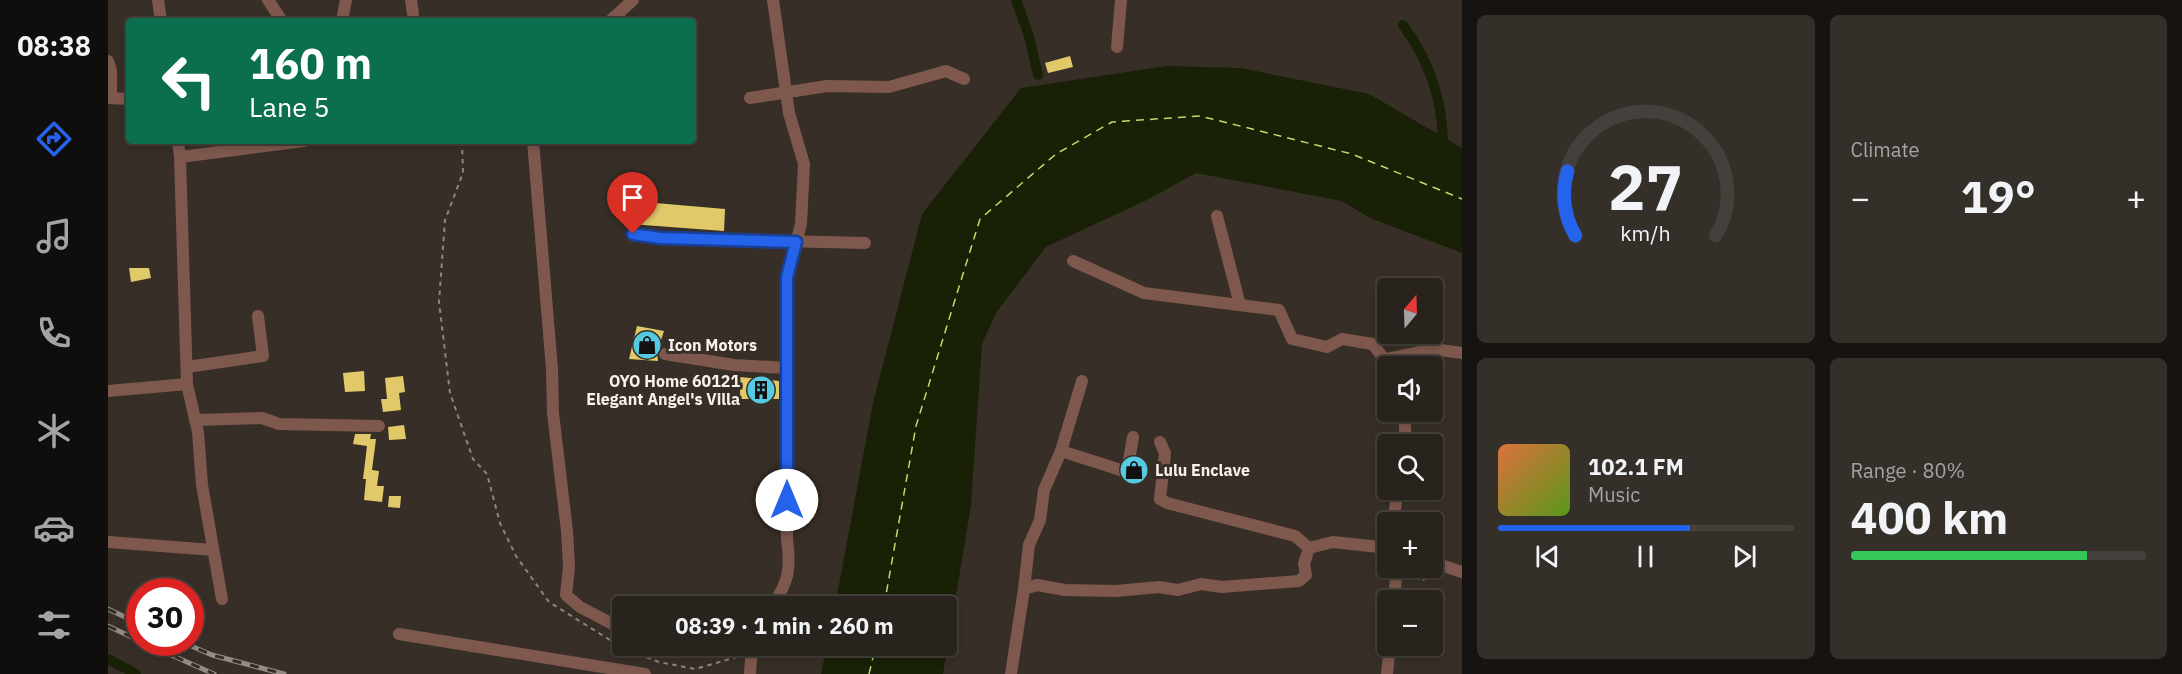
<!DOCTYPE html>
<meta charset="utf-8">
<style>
:root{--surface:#29231d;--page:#352f2a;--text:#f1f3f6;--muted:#a5a4a4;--line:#45403b;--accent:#2563eb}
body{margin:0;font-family:"IBM Plex Sans",sans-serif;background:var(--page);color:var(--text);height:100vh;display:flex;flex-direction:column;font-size:22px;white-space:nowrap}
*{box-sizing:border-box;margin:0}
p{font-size:20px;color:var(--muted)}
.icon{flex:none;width:33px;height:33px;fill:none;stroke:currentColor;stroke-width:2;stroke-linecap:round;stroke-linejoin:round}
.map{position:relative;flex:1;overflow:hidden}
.sheet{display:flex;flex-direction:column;gap:15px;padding:15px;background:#171310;width:720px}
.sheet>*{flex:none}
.hud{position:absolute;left:18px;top:18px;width:570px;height:126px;border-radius:6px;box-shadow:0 3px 9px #0003,0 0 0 2px var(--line);background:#0b6e4f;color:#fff;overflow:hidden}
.needle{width:39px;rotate:19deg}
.fabs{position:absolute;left:1269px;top:278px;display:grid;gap:12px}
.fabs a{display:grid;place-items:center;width:66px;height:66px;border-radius:6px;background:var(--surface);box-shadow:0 3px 9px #0003,0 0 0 2px var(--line);font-size:30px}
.speed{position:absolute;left:18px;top:578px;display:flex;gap:12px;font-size:30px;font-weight:700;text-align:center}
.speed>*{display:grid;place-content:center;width:78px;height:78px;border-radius:50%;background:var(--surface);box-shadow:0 3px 9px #0003,0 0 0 2px var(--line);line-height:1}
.speed .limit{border:9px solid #d22;background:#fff;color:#111}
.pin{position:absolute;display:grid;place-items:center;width:51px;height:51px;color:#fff;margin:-62px -26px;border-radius:50% 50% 50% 0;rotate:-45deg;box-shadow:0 0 6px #0007}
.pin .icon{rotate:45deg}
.me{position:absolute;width:66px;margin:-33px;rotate:0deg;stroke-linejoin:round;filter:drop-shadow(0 0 4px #0008)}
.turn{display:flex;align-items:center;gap:21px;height:126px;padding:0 24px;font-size:27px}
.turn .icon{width:78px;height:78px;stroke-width:2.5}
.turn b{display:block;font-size:42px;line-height:51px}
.big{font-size:45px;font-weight:700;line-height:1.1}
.sheet .card{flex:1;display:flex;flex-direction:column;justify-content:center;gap:9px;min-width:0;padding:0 21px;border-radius:9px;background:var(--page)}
.sheet .dial{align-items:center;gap:0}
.dial svg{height:156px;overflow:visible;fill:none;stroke:var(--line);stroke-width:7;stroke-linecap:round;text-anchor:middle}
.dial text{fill:var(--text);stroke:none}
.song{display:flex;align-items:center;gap:18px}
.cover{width:72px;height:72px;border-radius:9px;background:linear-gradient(135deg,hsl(20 70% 55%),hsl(90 70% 35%))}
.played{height:6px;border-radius:3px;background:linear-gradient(90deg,var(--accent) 65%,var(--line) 65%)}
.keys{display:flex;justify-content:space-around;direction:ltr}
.heat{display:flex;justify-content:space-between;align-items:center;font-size:33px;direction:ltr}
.charge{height:9px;border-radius:4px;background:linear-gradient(90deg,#34c759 80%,var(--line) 0)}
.sheet .tiles{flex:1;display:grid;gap:15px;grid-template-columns:repeat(2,1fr)}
.trip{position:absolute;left:504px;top:596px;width:345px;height:60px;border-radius:6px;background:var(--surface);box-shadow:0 3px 9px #0003,0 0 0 2px var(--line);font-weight:700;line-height:60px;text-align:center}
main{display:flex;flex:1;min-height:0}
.menu{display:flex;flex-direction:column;width:108px;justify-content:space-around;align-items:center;background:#100e0c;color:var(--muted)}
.menu .icon{width:42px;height:42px}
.menu .selected{color:var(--accent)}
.menu b{font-size:27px;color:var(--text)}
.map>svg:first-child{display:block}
.water{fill:#182106}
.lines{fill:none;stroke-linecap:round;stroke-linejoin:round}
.canal{stroke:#182106;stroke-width:10}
.ferry{stroke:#b8de6c;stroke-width:1.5;stroke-dasharray:8 6;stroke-linecap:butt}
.building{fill:#e1c96a}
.path{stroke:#8d867f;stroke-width:2;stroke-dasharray:4.5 4.5;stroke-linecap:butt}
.minor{stroke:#7e584d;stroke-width:12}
.rail-casing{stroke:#938c85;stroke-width:5}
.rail{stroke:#372f27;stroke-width:3;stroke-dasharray:9;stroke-linecap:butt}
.route-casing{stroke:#184099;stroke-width:15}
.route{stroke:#2563eb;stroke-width:10}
.labels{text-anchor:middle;stroke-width:6;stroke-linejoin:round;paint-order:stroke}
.poi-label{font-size:16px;font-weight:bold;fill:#f8f2ed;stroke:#372f27;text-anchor:start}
</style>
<main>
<nav class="menu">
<b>08:38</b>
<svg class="icon selected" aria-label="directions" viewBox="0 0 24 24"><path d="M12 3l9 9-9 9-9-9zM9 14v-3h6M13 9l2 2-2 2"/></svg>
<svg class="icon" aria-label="music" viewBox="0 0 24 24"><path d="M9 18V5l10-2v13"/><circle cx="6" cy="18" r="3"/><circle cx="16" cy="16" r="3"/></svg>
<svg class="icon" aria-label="phone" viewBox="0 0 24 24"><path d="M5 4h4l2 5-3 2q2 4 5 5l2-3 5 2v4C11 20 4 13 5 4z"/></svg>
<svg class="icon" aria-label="climate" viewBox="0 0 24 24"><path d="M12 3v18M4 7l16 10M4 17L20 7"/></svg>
<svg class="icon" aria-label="car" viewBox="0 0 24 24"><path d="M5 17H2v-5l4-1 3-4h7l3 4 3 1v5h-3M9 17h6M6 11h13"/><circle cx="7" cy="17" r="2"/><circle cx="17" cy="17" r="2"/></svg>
<svg class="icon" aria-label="filters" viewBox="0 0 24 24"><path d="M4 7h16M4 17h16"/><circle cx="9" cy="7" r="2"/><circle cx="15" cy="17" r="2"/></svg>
</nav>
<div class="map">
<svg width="1354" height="674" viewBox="0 0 1354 674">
<rect width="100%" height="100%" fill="#372f27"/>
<polygon class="water" points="1059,66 1133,68 1261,94 1354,148 1354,253 1262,218 1234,201 1088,173 1041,199 938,247 888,313 874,344 863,505 835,674 713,674 719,645 838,645 838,606 727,606 765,403 814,214 913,88"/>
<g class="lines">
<g class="canal">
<polyline points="908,0 921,36 930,75"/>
<path d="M 1295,25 C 1321,60 1334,98 1335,141"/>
<polyline points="0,659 28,674"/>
</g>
<g class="ferry">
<polyline points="776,606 808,426 872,219 948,154 1004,122 1092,116 1244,154 1354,199"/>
<polyline points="761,674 768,645"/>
</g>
</g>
<g class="building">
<polygon points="962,56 965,67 940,73 937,63"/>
<polygon points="524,201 617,209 616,231 522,224"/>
<polygon points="21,268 41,268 43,278 23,282"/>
<polygon points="529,326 556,331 549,352 550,361 521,359"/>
<polygon points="256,371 257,391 237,392 235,373"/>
<polygon points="295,376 297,392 291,393 293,410 275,412 273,399 279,399 277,378"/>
<polygon points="632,377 671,381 671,399 632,399"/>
<polygon points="296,425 298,439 281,440 280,427"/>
<polygon points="247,434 263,434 262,439 268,439 264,470 271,471 269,486 276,486 274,502 256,500 258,479 255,479 259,446 245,444"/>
<polygon points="281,496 293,496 292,508 280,507"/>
<polygon points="1297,567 1318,567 1322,570 1316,581"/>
</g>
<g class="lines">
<polyline class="path" points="354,141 355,173 337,220 331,302 342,393 365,459 379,474 392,523 408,556 441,602 518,650 551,662 587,669 632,656"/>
<g class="minor">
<polyline points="50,0 53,21"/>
<polyline points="160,0 174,21"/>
<polyline points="303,0 305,14"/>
<polyline points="234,21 238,0"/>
<polyline points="502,21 525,0"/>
<polyline points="1009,47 1013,0"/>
<polyline points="0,61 3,71 3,98"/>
<polyline points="0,98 21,99"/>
<polyline points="642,98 719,86 781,87 838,71 856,79"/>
<polyline points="70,141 72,157"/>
<polyline points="425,141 444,369 445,413 459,531 461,567 458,595 472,607 514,629"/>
<polyline points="1109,216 1132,305"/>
<polyline points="525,234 552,238 757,243"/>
<polyline points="965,261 1036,293 1171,310 1184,339 1219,347 1234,339 1265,344 1281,366"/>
<polyline points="557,354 626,365 678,368"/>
<polyline points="1278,359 1325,349 1354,353"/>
<polyline points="79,367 155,356 150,316"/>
<polyline points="974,381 953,451 936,490 932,520 921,545 916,589 929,585 957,590 1008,591 1051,587 1070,590 1093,584 1114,587 1191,581 1198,575 1196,564 1201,548 1225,542 1280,548"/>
<polyline points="79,384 90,432 94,485 114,599"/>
<polyline points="0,391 79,384 72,157 196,141"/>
<polyline points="1296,411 1298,444"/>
<polyline points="87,420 154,418 171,424 271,426"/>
<polyline points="1052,442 1057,453 1052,499 1059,503 1187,536 1201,548"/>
<polyline points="953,451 1019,472 1025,437"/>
<polyline points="1285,522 1290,489"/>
<polyline points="0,542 105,550"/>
<polyline points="1324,562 1354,572"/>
<polyline points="1286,600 1289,567"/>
<path d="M 664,606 C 681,582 683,568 679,539 L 679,277 L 693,224 L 696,164 L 681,113 L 665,0"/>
<polyline points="291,634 537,674"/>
<polyline points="555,645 587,648 593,645"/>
<polyline points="642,674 644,645"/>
<polyline points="903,674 916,589"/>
<polyline points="1279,674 1282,645"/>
</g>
<g class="rail-casing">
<g id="rail">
<polyline points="0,609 32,624"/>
<polyline points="0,626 32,641"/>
<polyline points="34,642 106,674"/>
<polyline points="74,642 104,655 176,674"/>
</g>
</g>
<use href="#rail" class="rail"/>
</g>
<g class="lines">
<g class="route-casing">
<polyline id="route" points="525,234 552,238 688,242 679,277 679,500"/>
</g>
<use href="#route" class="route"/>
</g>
<defs>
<g id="shop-disc" transform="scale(1.5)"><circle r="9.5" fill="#55cae0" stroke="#372f27"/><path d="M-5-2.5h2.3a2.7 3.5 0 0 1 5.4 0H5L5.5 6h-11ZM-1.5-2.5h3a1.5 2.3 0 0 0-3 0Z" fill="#111"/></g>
<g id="building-disc" transform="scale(1.5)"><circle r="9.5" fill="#55cae0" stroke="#372f27"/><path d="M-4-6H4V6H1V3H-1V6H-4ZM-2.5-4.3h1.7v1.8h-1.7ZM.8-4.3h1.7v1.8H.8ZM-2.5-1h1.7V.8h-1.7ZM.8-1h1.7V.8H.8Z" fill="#111"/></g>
</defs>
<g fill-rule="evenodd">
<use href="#shop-disc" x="539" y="345"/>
<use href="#building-disc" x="653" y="390"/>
<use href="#shop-disc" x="1026" y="470"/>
</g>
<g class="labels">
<g class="poi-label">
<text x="560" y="351">Icon Motors</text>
<text x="632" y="387" text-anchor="end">OYO Home 60121<tspan x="632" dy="18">Elegant Angel's Villa</tspan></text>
<text x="1047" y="476">Lulu Enclave</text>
</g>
</g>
</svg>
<div class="fabs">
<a><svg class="needle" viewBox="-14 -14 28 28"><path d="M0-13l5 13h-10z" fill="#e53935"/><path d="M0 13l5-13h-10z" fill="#a5a4a4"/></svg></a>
<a><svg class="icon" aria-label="sound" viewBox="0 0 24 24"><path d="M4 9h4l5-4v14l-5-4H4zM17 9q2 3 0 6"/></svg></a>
<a><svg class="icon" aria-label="search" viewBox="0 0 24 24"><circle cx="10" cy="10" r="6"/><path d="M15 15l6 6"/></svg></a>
<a>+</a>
<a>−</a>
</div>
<div class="speed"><div class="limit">30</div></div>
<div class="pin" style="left:525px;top:234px;background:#d93025"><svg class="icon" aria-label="arrive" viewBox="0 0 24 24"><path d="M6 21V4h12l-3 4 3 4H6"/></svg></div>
<svg class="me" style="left:679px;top:500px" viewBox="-20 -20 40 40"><circle r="19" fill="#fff"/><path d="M0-13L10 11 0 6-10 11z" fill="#2563eb"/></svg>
<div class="trip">08:39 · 1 min · 260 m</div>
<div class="hud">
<div class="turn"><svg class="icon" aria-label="left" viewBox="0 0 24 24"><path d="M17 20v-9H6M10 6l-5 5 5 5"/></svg><div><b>160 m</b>Lane 5</div></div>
</div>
</div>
<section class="sheet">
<div class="tiles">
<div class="card dial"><svg viewBox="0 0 100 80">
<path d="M14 69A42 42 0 1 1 86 69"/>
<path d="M14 69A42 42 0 0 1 10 36" stroke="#2563eb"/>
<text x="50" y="56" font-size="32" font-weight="700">27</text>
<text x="50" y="72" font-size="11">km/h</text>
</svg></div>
<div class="card"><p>Climate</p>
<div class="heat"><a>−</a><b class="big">19°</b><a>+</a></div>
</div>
<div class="card">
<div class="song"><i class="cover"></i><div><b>102.1 FM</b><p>Music</p></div></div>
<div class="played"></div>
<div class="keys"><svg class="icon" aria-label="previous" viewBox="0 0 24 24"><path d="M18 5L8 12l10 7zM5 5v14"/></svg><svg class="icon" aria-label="pause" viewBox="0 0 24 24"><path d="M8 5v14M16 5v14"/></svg><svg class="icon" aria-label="next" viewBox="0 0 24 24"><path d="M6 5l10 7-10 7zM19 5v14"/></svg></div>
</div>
<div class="card"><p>Range · 80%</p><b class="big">400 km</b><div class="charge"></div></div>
</div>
</section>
</main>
